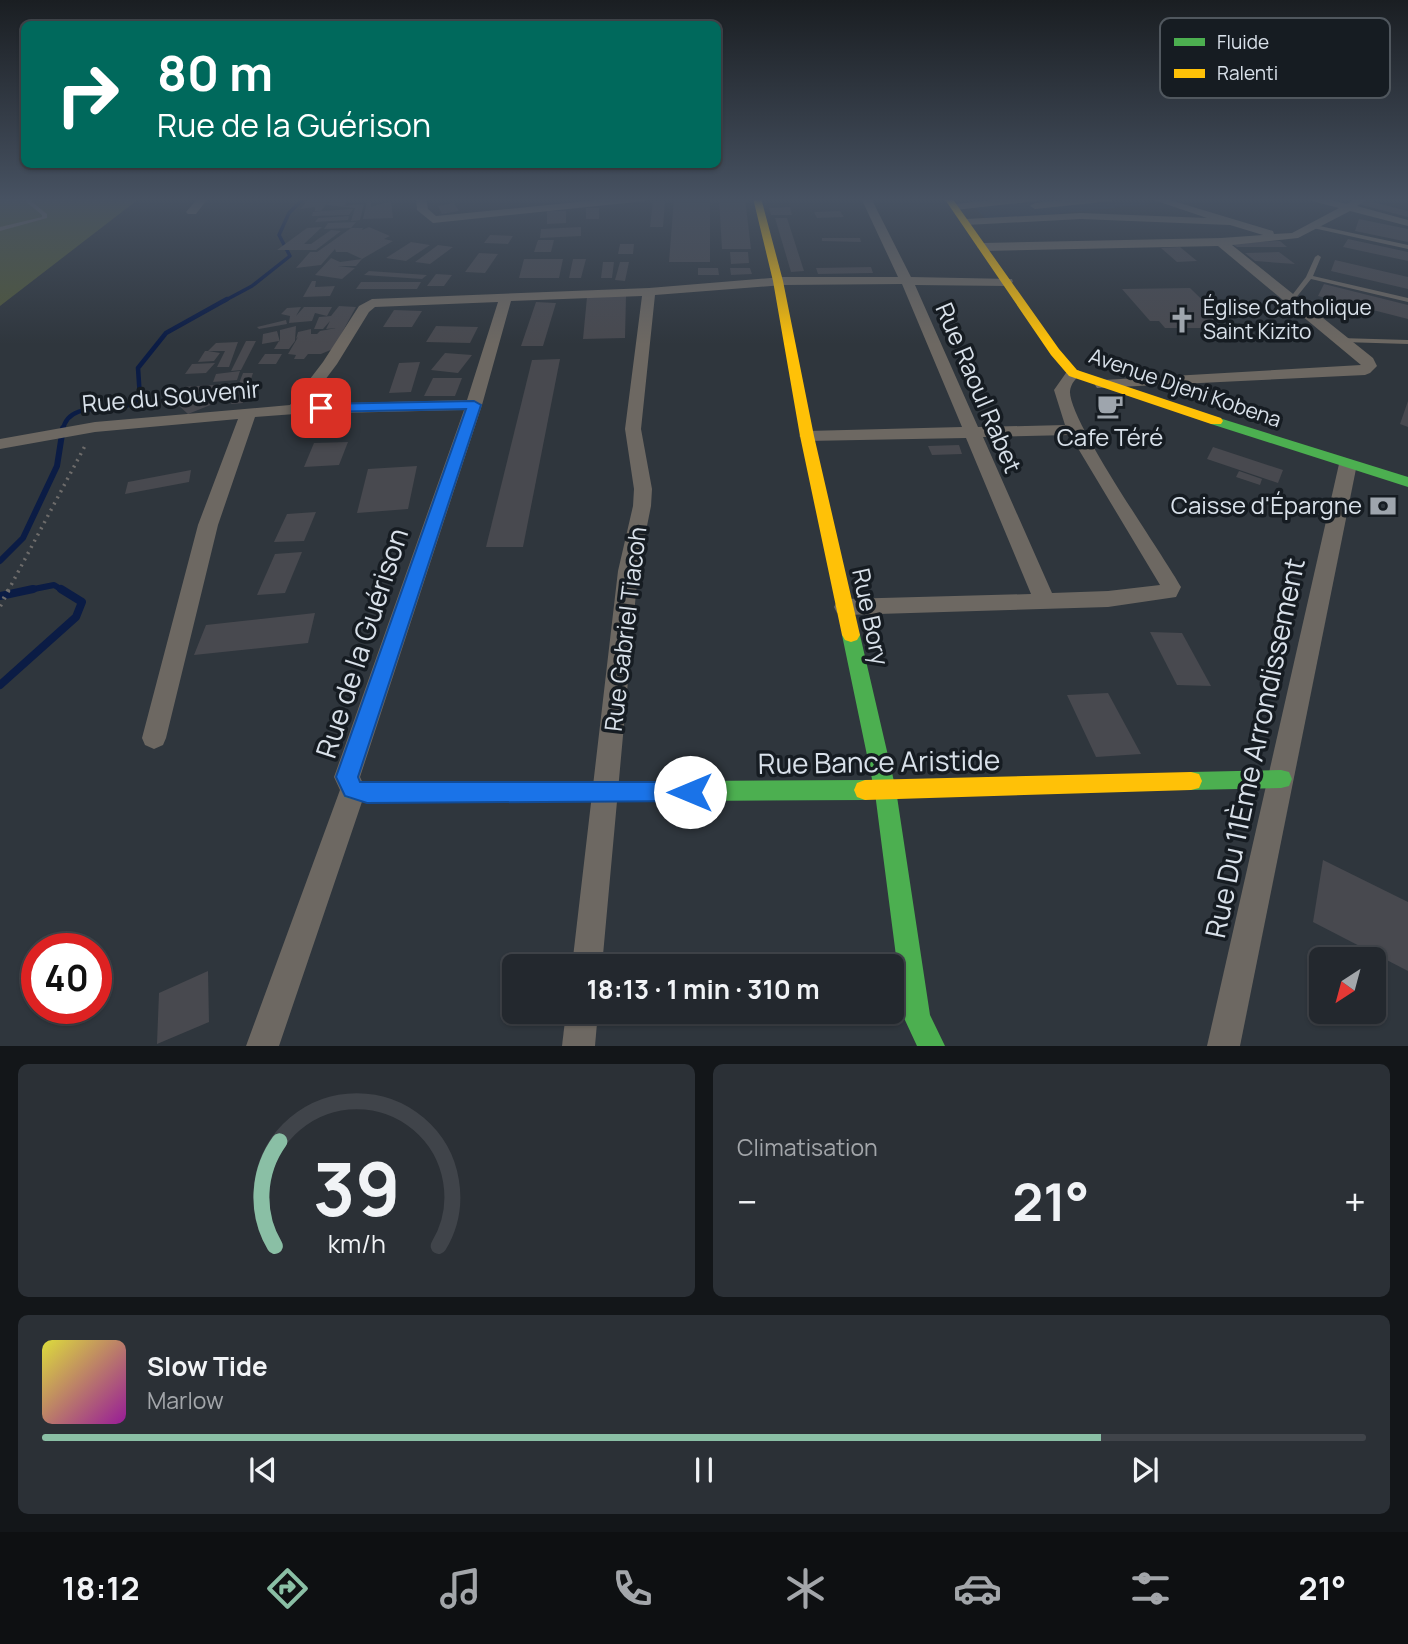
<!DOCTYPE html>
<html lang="fr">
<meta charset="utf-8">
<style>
:root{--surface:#23282e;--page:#2b3036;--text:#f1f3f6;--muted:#a3a6aa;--line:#40444a;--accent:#8abfa5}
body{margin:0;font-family:Manrope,sans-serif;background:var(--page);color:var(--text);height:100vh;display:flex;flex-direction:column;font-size:26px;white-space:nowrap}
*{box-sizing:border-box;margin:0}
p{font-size:23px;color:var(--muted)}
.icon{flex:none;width:38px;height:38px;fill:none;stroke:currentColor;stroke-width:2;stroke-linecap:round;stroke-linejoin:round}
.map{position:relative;height:1046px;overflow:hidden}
.panel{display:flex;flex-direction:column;gap:18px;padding:18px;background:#131619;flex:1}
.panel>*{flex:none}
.hud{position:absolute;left:21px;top:21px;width:700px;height:147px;border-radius:10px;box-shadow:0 2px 5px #0004,0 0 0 2px var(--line);background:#00695c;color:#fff;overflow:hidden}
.needle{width:46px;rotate:216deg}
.fabs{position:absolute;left:1309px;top:947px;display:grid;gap:14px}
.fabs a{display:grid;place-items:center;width:77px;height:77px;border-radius:10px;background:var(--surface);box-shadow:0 2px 5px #0004,0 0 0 2px var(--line);font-size:35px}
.speed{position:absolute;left:21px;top:933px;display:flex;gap:14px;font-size:35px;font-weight:700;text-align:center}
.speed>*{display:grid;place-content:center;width:91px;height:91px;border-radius:50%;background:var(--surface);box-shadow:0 2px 5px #0004,0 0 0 2px var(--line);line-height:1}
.speed .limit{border:10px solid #d22;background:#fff;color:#111}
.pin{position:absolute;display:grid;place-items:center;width:60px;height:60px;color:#fff;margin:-30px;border-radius:14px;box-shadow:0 4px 10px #0006}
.me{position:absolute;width:77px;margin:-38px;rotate:270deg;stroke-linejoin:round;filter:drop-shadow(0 0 5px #0008)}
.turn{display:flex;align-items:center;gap:24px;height:147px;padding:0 21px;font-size:32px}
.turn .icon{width:91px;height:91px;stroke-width:2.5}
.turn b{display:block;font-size:49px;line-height:60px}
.big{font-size:52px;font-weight:700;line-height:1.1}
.panel .widget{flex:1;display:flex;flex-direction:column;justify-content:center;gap:10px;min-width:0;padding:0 24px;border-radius:10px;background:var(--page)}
.panel .dial{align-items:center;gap:0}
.dial svg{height:182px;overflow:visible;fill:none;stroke:var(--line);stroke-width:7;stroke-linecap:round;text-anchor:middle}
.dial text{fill:var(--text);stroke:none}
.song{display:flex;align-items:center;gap:21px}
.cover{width:84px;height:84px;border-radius:10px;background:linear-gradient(135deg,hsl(60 70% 55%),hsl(300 70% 35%))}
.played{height:7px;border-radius:4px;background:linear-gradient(90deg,var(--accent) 80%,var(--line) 80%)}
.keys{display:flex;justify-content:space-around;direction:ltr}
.heat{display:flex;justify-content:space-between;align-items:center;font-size:38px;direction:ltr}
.panel .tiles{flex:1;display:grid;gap:18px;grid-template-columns:1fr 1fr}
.widget:last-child{grid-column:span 2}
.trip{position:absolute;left:502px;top:954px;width:402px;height:70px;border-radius:10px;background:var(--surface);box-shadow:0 2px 5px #0004,0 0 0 2px var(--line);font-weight:700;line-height:70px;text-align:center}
.tabs{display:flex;height:112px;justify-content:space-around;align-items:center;background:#0e1012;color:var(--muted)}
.tabs .icon{width:49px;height:49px}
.tabs .selected{color:var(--accent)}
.tabs b{font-size:32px;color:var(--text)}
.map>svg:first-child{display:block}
.built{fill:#2b3a4c}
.green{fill:#4f573a}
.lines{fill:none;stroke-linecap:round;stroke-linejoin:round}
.stream-far3{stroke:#0b1c45;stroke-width:3.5}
.stream-far2{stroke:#0b1c45;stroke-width:4.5}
.stream-far1{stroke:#0b1c45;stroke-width:6}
.stream{stroke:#0b1c45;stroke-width:8}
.building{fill:#48494f}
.path-far1{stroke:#6e6c6b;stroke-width:3.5;stroke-dasharray:2 5;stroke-linecap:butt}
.path{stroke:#6e6c6b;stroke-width:4.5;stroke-dasharray:2 6;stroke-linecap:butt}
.lane{fill:#6d6862;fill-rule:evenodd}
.street{fill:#6d6862;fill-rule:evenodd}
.fast{fill:#4caf50;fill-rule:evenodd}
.slow{fill:#ffc107;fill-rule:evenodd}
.route{fill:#1a73e8;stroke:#114b97;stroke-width:2}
.labels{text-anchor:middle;stroke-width:7;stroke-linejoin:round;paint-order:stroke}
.far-poi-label{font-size:21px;fill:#d9e1ea;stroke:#161c22;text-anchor:start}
.far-street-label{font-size:21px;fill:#d9e1ea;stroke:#161c22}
.street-label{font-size:24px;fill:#d9e1ea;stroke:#161c22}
.poi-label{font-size:24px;fill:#d9e1ea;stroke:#161c22}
.near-street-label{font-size:28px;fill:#d9e1ea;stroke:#161c22}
.key{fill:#161c22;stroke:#50575e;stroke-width:2}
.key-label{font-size:19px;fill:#d9e1ea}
</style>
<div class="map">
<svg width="1408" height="1046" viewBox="0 0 1408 1046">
<rect width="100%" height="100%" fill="#2f363d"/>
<polygon class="built" points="965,198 1138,198 1151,204 988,221"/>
<polygon class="green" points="0,198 140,198 0,306"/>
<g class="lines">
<polyline class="stream-far3" points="224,301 252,286 290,256 279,235 289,213 304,198"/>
<path class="stream-far2" d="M 63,430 C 67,402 106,411 125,406 C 130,405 136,401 140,398 L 138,368 L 166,333 L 227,299"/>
<g class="stream-far1">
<polyline points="0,561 23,538 57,466 63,428"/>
<polyline points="24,591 54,585 64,591"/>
</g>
<g class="stream">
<polyline points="0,596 33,589"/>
<polyline points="0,685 76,617 82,602 61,589"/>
</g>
</g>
<g class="building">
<polygon points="310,198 331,198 321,211 353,209 349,215 312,216 313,212 321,211 315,211 315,207 300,209"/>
<polygon points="674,198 710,198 710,262 669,262"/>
<polygon points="719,198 745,198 751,249 722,249"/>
<polygon points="331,200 348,200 344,206 364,204 360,220 351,221 355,208 326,205"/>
<polygon points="1365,200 1408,211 1408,217 1358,204"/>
<polygon points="367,201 371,201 371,207 391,201 393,218 363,219"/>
<polygon points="653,201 665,201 663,227 650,227"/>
<polygon points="454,203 459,211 442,214 438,206"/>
<polygon points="790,207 792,215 771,215 769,208"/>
<rect x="586" y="208" width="13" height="11"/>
<polygon points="547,211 566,211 566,223 547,224"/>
<polygon points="840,211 844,217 817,218 814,212"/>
<polygon points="349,216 348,220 315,222 318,218"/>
<polygon points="775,218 787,218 804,271 791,272"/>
<polygon points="1359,219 1408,229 1408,242 1355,231"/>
<polygon points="356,222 351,228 324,229 328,223"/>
<polygon points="322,227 304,244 311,244 331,230 341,231 316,250 277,250 307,228"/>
<polygon points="369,227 390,236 384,239 393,241 362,259 347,252 336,252 335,249 321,265 296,268 310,252 317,252 351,228 363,228 362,230"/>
<polygon points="581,227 581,236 540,238 541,229"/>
<polygon points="490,235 513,236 508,244 484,243"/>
<polygon points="822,238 860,238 861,242 822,241"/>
<polygon points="1348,239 1408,252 1408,261 1343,247"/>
<polygon points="538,240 554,240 551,252 534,252"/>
<polygon points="1280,241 1287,247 1237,247 1228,242"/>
<polygon points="411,242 430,245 406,261 386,258"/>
<polygon points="620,244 634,244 633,254 618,254"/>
<polygon points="438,245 453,247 430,264 415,262"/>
<polygon points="1180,247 1197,261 1177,262 1161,248"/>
<polygon points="730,252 748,252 749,263 731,264"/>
<polygon points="1279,252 1295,264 1255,261 1245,253"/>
<polygon points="479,253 498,254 485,273 465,272"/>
<polygon points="331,258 340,262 362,259 356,266 338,266 355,268 342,279 315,275"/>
<polygon points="524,259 563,259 559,278 519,278"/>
<polygon points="573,259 586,259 581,278 569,278"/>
<polygon points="1335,260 1408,277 1408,289 1331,271"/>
<polygon points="603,262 614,262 612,278 601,278"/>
<polygon points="620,262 629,262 625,281 615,280"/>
<polygon points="871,267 873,273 818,274 816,268"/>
<polygon points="698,268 718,268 719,275 698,275"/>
<polygon points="730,268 750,268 752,274 731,275"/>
<polygon points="369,271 427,275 422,279 364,275"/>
<polygon points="436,274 452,275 444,286 427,286"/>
<polygon points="312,281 316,281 315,287 335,286 330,296 303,297"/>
<polygon points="361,282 421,282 417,289 356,289"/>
<polygon points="1324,284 1408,305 1408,319 1318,296"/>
<polygon points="1190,288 1223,320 1213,320 1220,328 1165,328 1159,321 1150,321 1122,289"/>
<polygon points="626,296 625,338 583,339 587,297"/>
<polygon points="536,302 556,303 543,346 521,346"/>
<polygon points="339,306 356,307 333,349 321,354 308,354 304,359 294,359 296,355 288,354 298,337 296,339 298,332 311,329 311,334 317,334 320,331 336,328 326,329 330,321 323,329 314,329 319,317 331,316"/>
<polygon points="301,307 296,316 304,307 332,307 327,316 315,313 312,321 289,323 290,316 281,314 287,308"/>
<polygon points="394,310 422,311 412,327 383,327"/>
<polygon points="286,320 287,324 259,329 257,327"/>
<polygon points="296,326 295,341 289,349 274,349 279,341 262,344 263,334 277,331 280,342 280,330"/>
<polygon points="436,326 478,327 470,343 426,342"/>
<polygon points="246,341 256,341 241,370 231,371"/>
<polygon points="238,342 229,367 217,367 225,351 208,351 216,343"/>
<polygon points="205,351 208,351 220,353 214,361 198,362"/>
<polygon points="445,353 472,355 458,373 431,370"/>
<polygon points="265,354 282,354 276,364 258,364"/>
<polygon points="560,359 523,547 486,547 532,360"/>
<polygon points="420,362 411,392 389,393 399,363"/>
<polygon points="215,363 206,373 185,374 192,364"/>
<polygon points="240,371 237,380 213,382 216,374"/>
<polygon points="243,373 253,373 243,403 231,404"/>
<polygon points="433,378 462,378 455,396 424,396"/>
<polygon points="229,384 224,392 178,395 183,387"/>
<polygon points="206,392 218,402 188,414 177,404"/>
<polygon points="1408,401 1408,427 1400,424"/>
<polygon points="348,442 339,465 304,467 314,443"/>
<polygon points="959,445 962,454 932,455 928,446"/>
<polygon points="1213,447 1283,470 1278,483 1207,459"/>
<polygon points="417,466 408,509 357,513 368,469"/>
<polygon points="191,470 189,482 125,494 128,482"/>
<polygon points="1239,471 1262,479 1260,485 1236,477"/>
<polygon points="316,512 304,541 274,542 287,514"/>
<polygon points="302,552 285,593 257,595 275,554"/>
<polygon points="315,613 308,643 194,655 206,625"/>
<polygon points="1150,632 1182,633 1211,686 1177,685"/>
<polygon points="1108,693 1141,754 1096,757 1067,695"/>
<polygon points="1323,860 1408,902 1408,971 1313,922"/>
<polygon points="208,971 209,1022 157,1044 159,993"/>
</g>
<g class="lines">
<polyline class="path-far1" points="8,591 86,444"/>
<polyline class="path" points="0,606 9,589"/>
<g class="lane">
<polygon points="22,198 27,198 47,214 47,218 0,231 0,227 42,217 42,215"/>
<polygon points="1315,225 1408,245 1408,249 1313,228 1312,227"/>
<polygon points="1318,255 1321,257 1313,276 1408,298 1408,302 1311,279 1295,299 1291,299 1290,298 1306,277 1315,257"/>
<polygon points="1340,338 1408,340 1408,344 1343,342 1340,342"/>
</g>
<g class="street">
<polygon points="198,198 208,198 196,214 188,214 186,212"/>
<polygon points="416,198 426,198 428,209 436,216 618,198 650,198 645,201 433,223 417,210"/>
<path d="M 861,198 L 871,198 L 911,277 L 1012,279 L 1013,282 L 1007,286 L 915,285 L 978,427 L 1065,425 L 1054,390 L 1068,370 L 1078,370 L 1081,373 C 1076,379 1071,383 1070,391 C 1068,420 1162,553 1181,587 L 1176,597 L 1108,607 L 845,615 L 837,613 L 834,607 L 837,601 L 845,599 L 1031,594 L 966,438 L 807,441 L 799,436 L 807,431 L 962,427 L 902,284 L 783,285 L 655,295 L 641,429 L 652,489 L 651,506 L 638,571 L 602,966 L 572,966 L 618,571 L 633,506 L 634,489 L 625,429 L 642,296 L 511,301 L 482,405 L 360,777 L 366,790 L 279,1046 L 246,1046 L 340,790 L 334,777 L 464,410 L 295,414 L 255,417 L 218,525 L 166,738 L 163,745 L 154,749 L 145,745 L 142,738 L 198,525 L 238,419 L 95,432 L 0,449 L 0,439 L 95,422 L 290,405 L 323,362 L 359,306 L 372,299 L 649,288 L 783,277 L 898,277 ZM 498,302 L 467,400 L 307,404 L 337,364 L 369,312 L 375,307 ZM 1070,435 L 1160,585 L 1108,591 L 1052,593 L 983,437 Z"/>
<polygon points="1011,198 1042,198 1037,201 955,210 950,207 955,204"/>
<polygon points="1084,198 1116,198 1111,201 1035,209 1030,206 1035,203"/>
<polygon points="1148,198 1163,198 1273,231 1274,234 1292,233 1339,208 1308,200 1307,198 1323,198 1347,204 1357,198 1369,198 1357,206 1408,220 1408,226 1350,211 1298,238 1232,245 1373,358 1377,366 1370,373 1365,375 1097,388 1095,385 1103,380 1361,365 1218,246 983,251 977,247 983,243 1221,238 1263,235 1230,225 1081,219 966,225 960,222 966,219 1081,213 1207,218"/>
<polygon points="1348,459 1357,464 1240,1046 1207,1046 1339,464"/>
<polygon points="566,1012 598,1012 595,1046 562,1046"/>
</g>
<g class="fast">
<polygon points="1216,417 1408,477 1408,487 1211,424 1209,421 1211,418"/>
<polygon points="851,628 857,630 860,635 896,790 930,1015 945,1046 917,1046 904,1018 875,793 873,797 865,800 367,803 345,797 342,790 345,783 353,780 367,783 865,780 873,784 842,635 845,630"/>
<polygon points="1281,770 1289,772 1292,779 1289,786 1281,788 1191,790 1183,788 1180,781 1183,774 1191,772"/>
</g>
<g class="slow">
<polygon points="753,198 761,198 783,281 814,436 860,635 857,640 851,642 845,640 842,635 800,436 773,281"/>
<polygon points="944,198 952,198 1059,349 1077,370 1221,418 1223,421 1221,424 1211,424 1069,376 1051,355"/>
<polygon points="1191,772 1199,774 1202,781 1199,788 1191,790 865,800 857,797 854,790 857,783 865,780"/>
</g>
</g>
<linearGradient id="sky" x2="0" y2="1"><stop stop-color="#1a1e22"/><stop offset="0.58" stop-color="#475262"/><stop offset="1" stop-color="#475262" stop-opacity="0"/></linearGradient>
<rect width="1408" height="344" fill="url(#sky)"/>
<polygon class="route" points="474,401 481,405 358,777 360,782 690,782 697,785 700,792 697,798 690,801 367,803 345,796 336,777 466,409 321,412 314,408 321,404"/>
<defs>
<g id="church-bare" transform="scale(2.1)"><path d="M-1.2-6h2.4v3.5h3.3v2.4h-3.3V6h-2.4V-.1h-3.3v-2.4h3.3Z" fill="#9ea5ad" stroke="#161c22" stroke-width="2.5" paint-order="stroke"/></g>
<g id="cafe-bare" transform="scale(2.1)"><path d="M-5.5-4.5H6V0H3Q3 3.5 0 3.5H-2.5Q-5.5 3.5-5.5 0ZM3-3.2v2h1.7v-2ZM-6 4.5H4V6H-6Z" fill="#9ea5ad" stroke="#161c22" stroke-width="2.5" paint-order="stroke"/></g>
<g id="bank-bare" transform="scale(2.1)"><path d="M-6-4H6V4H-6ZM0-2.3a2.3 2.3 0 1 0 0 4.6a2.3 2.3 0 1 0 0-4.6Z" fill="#9ea5ad" stroke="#161c22" stroke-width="2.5" paint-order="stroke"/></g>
</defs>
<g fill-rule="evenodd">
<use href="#church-bare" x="1182" y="320"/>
<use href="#cafe-bare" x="1110" y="406"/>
<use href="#bank-bare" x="1383" y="506"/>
</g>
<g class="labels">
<g class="far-poi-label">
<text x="1203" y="315">Église Catholique<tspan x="1203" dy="24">Saint Kizito</tspan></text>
</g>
<g class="far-street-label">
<text transform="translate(1185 388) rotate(19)" y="7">Avenue Djeni Kobena</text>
</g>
<g class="street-label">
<text transform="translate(978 388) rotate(67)" y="8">Rue Raoul Rabet</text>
<text transform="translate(171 397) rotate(-5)" y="8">Rue du Souvenir</text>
<text transform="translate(870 617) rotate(78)" y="8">Rue Bory</text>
<text transform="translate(626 629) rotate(-83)" y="8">Rue Gabriel Tiacoh</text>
</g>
<g class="poi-label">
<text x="1110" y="446">Cafe Téré</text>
<text x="1362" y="514" text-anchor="end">Caisse d'Épargne</text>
</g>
<g class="near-street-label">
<text transform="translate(362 643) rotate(-72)" y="10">Rue de la Guérison</text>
<text transform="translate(1255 748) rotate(-78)" y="10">Rue Du 11Ème Arrondissement</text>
<text transform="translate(879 762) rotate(-1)" y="10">Rue Bance Aristide</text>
</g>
</g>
<rect x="1160" y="18" width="230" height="80" rx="10" class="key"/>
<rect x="1174" y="38" width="31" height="8" fill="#4caf50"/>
<rect x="1174" y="69" width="31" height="9" fill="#ffc107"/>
<g class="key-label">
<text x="1217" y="49">Fluide</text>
<text x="1217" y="80">Ralenti</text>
</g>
</svg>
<div class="fabs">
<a><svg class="needle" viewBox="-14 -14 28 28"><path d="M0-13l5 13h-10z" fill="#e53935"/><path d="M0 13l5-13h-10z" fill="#a3a6aa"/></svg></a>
</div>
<div class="speed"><div class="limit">40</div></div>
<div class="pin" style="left:321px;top:408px;background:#d93025"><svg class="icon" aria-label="arrive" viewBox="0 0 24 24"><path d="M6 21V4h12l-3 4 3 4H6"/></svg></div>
<svg class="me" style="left:690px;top:792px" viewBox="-20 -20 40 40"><circle r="19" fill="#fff"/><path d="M0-13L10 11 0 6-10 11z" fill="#1a73e8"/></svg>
<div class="trip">18:13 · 1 min · 310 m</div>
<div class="hud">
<div class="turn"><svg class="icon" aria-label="right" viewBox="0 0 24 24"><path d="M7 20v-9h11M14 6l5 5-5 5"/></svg><div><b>80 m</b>Rue de la Guérison</div></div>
</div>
</div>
<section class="panel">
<div class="tiles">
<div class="widget dial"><svg viewBox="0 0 100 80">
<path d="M14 69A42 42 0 1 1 86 69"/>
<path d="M14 69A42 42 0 0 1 16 23" stroke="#8abfa5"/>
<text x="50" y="56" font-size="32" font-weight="700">39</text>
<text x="50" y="72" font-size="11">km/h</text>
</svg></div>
<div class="widget"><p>Climatisation</p>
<div class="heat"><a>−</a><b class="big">21°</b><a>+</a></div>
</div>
<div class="widget">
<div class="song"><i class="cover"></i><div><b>Slow Tide</b><p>Marlow</p></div></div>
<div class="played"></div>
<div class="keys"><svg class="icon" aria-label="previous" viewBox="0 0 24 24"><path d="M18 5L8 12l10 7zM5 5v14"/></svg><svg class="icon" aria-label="pause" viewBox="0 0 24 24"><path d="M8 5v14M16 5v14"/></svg><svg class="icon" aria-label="next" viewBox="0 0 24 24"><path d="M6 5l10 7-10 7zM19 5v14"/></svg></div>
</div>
</div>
</section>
<nav class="tabs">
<b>18:12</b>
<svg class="icon selected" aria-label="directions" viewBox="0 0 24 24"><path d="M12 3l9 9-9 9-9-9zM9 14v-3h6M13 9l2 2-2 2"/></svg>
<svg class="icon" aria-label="music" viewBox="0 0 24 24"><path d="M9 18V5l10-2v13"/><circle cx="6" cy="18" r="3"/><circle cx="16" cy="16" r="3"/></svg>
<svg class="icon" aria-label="phone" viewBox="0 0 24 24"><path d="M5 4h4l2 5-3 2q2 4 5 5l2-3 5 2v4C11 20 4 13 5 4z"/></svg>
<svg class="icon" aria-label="climate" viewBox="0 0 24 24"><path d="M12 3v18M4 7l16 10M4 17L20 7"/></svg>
<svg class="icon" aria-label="car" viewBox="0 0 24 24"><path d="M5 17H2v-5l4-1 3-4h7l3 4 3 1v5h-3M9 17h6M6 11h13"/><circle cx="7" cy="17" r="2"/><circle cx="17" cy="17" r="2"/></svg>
<svg class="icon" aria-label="filters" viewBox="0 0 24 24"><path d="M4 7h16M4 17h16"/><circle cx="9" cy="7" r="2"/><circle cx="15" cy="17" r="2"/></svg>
<b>21°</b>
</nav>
